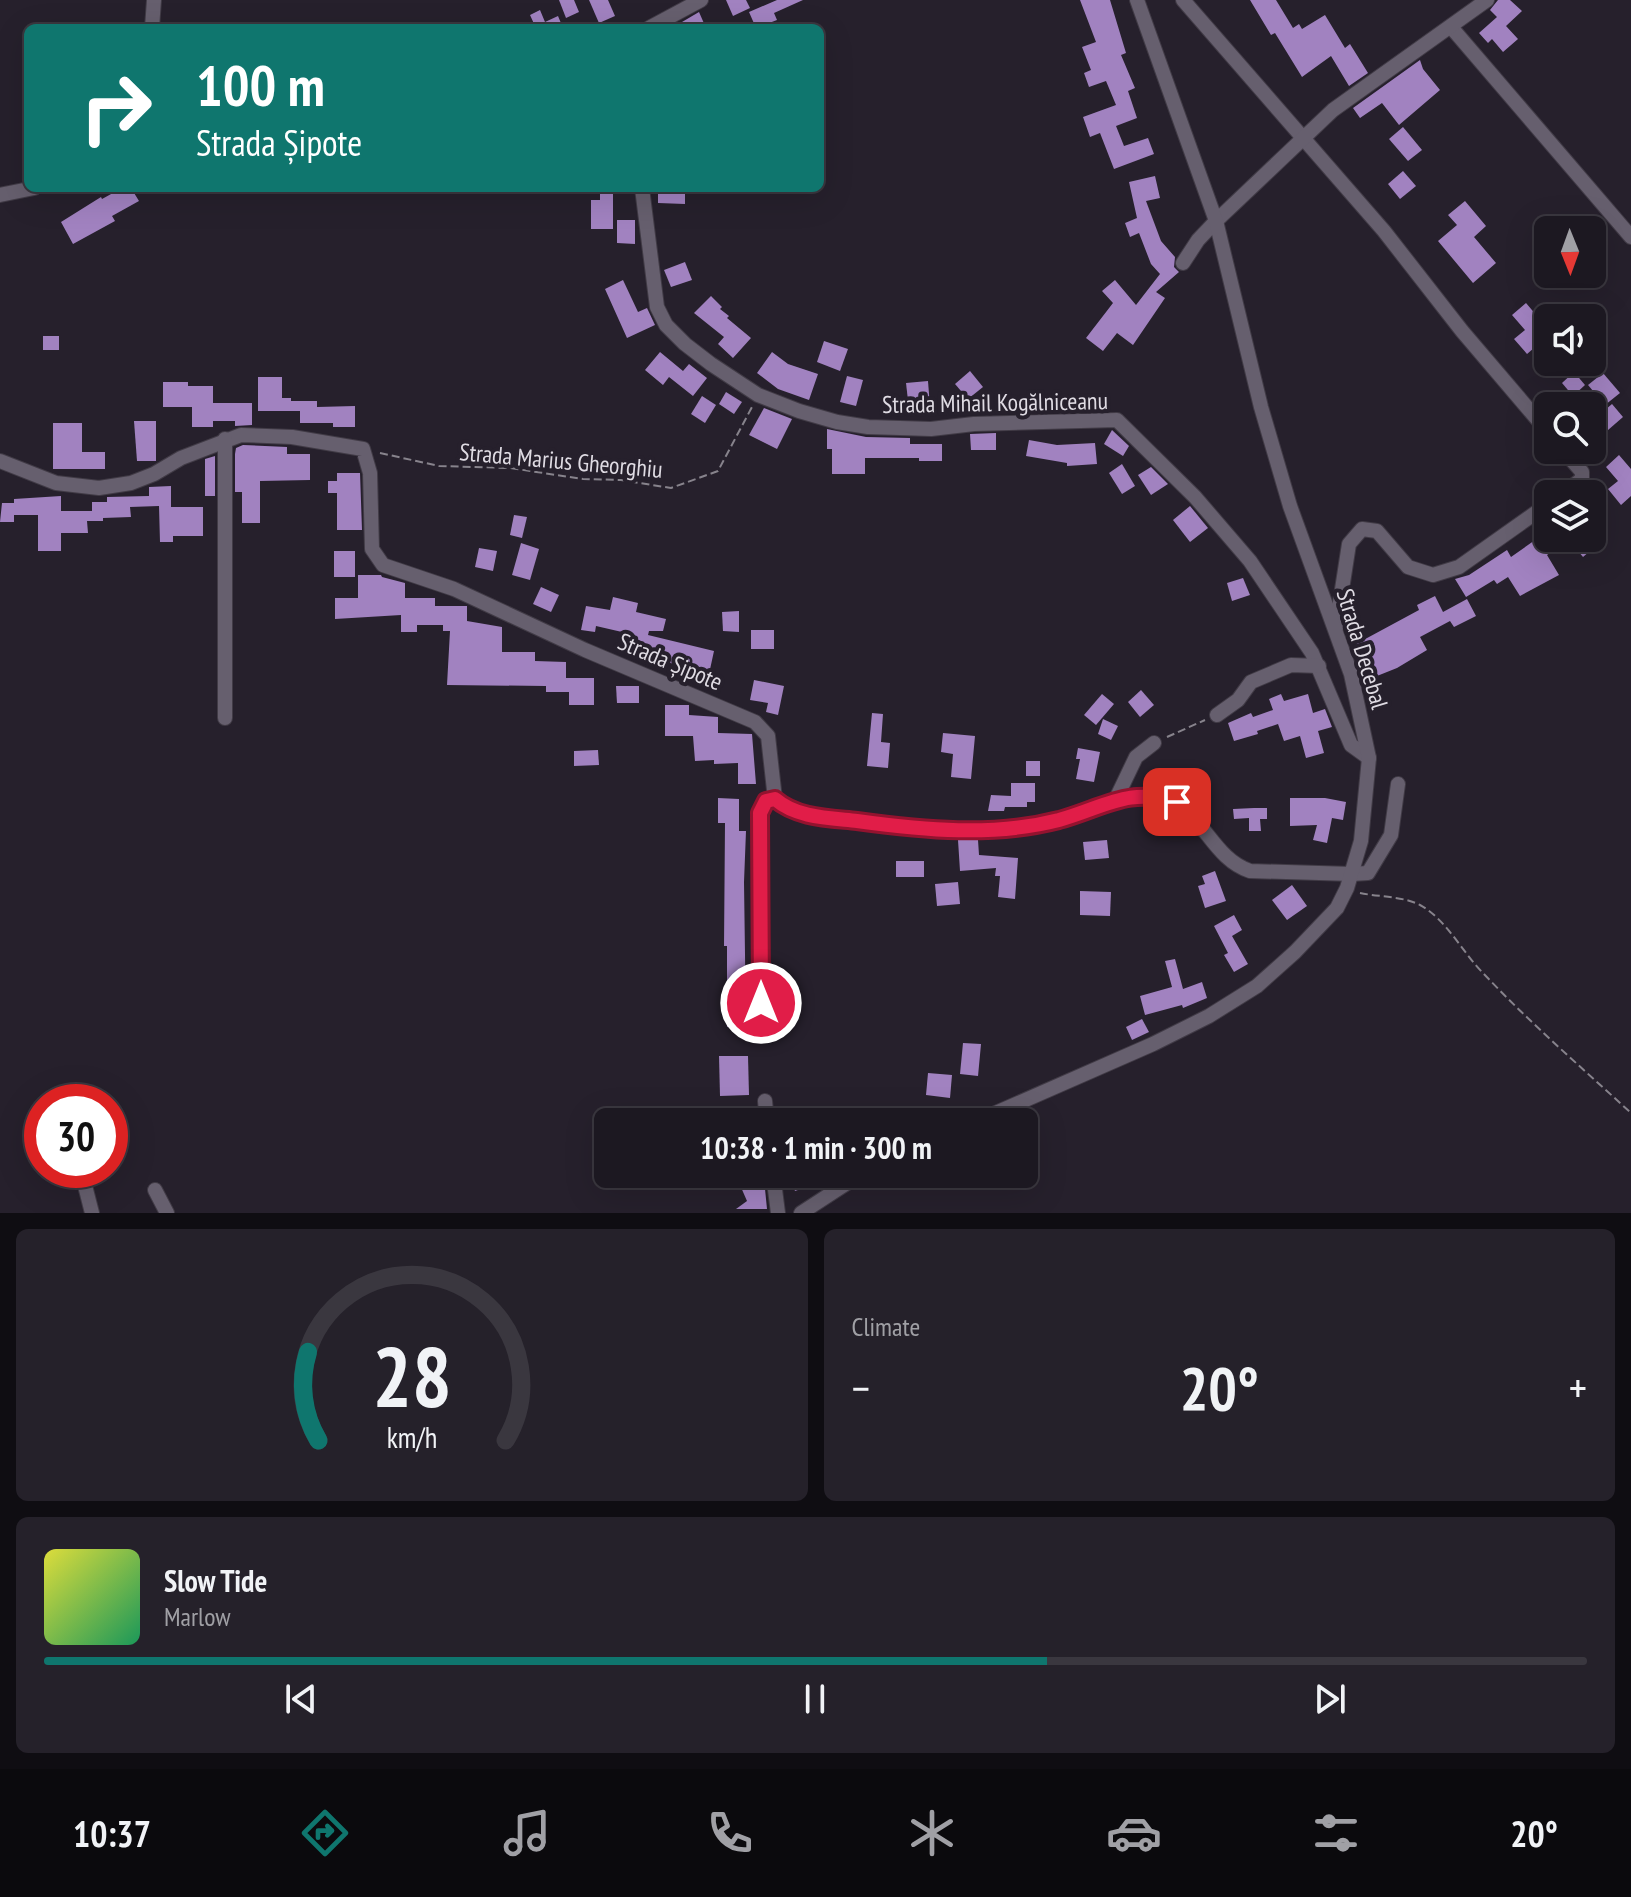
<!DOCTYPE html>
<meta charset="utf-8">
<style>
:root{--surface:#1c1821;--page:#25212a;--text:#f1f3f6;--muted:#a0a0a5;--line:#3a373f;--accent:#0f766e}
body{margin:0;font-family:"PT Sans Narrow",sans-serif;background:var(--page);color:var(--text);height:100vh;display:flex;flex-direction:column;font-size:30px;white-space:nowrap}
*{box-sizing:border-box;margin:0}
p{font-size:26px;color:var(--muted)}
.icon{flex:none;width:44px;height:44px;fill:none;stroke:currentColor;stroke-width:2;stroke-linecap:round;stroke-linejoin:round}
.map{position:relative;height:1213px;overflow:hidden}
.sheet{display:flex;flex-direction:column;gap:16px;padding:16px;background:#0f0d12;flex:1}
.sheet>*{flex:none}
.hud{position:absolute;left:24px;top:24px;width:800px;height:168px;border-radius:12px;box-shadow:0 8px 32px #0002,0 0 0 2px var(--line);background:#0f766e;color:#fff;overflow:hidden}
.needle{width:52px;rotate:179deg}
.controls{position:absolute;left:1534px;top:216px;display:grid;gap:16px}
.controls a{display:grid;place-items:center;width:72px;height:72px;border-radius:12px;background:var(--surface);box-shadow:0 8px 32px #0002,0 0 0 2px var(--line);font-size:40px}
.speed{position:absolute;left:24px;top:1084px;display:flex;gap:16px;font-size:40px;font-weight:700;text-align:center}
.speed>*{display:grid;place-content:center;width:104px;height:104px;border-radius:50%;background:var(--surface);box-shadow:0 8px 32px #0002,0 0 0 2px var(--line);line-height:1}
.speed .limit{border:12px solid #d22;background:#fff;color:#111}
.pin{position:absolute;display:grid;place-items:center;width:68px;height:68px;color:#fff;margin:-34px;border-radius:16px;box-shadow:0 4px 12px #0006}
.me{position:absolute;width:88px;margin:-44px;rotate:0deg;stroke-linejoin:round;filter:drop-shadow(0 0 6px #0008)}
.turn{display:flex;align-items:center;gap:28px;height:168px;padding:0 40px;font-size:36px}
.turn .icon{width:104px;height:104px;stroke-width:2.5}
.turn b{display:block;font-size:56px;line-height:68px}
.big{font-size:60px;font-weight:800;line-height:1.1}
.sheet .tile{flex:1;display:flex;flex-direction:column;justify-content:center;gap:12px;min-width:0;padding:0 28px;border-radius:12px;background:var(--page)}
.sheet .dial{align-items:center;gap:0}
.dial svg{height:208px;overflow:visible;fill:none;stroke:var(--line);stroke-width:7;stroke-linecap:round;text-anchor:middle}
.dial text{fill:var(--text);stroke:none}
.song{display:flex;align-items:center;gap:24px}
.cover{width:96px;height:96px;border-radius:12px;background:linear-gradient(135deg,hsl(60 70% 55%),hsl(150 70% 35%))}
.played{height:8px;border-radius:4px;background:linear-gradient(90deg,var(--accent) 65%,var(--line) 65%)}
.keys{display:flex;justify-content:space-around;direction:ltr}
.heat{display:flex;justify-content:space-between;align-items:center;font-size:44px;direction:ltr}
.sheet .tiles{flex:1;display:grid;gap:16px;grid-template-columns:1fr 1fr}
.tile:last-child{grid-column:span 2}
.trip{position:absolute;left:594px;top:1108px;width:444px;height:80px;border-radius:12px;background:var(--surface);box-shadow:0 8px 32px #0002,0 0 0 2px var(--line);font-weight:800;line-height:80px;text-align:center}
.menu{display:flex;height:128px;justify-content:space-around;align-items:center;background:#0b0a0d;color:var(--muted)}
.menu .icon{width:56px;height:56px}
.menu .selected{color:var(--accent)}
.menu b{font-size:36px;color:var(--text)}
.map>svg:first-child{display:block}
.building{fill:#a182c0}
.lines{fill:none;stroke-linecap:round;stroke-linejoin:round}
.street-casing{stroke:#413b46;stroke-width:16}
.path{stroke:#87838c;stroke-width:2;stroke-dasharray:8 4;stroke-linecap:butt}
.street{stroke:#665f6e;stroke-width:14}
.route-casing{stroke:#92132f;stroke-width:20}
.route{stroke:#e11d48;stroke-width:14}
.labels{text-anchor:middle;stroke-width:8;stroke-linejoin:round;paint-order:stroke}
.street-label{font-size:24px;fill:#dfdbe3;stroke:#26202c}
</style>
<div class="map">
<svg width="1631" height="1213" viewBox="0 0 1631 1213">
<rect width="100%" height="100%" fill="#26202c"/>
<g class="building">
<polygon points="559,0 574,0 579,12 566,18"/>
<polygon points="589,0 608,0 615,16 599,23"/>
<polygon points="726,0 746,0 750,8 733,16"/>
<polygon points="777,0 803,0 774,13 777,20 756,28 749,12"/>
<polygon points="1080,0 1110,0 1126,53 1121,55 1135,88 1128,91 1137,118 1116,126 1124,146 1148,138 1154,154 1114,169 1100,133 1090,137 1083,117 1116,105 1106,81 1089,87 1084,73 1091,70 1082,47 1096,42"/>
<polygon points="1250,0 1276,0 1293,28 1299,24 1302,29 1325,15 1345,48 1350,44 1368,73 1349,86 1331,56 1302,77 1275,33 1271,35"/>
<polygon points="1498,0 1510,0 1522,11 1506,26 1518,39 1503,52 1492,39 1488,43 1479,33 1497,17 1490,10"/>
<polygon points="540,10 545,22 558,16 563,28 530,28 535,26 530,15"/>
<polygon points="699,12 706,28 685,28 682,22"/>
<polygon points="1420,60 1423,69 1440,90 1399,125 1382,103 1360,118 1353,108"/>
<polygon points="1403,127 1422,150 1408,161 1389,139"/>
<polygon points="1403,171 1416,186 1400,199 1388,184"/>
<polygon points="1155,176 1160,198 1146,201 1161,241 1175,257 1174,267 1179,272 1156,292 1165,298 1133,345 1117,333 1103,351 1086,338 1113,303 1102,291 1115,280 1136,305 1160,274 1151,264 1139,233 1130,237 1125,223 1137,218 1129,182"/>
<polygon points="122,188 131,188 139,201 112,216 115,221 73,244 61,222 101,197 102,199"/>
<polygon points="600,188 613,188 613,229 591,229 591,200 600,200"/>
<polygon points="658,188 685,188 685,204 658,203"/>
<polygon points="1465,201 1486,226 1474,237 1496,263 1473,283 1438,241 1457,225 1448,215"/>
<polygon points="617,220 635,220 635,244 617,243"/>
<polygon points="685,262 692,280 671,287 664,270"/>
<polygon points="623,280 638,312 647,308 655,325 627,338 605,289"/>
<polygon points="711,296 722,307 720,309 729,316 727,318 751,338 733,358 718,344 724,337 694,313"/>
<polygon points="1526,303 1548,329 1548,336 1527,354 1514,339 1525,330 1512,315"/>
<rect x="43" y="336" width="16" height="14"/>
<polygon points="824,341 848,349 840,371 817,362"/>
<polygon points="660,352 683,371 689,364 707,378 693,396 669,377 663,385 645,370"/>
<polygon points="772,352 788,364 818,374 809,400 778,389 757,373"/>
<polygon points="970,371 983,387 968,399 955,384"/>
<polygon points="1574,372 1585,385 1573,396 1562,383"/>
<polygon points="1603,373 1620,393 1605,405 1588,385"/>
<polygon points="847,376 863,380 856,406 840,402"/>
<polygon points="258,377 282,377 282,398 291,398 291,401 317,401 317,407 355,406 355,427 333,427 333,423 300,423 300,411 258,411"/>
<polygon points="928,381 930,407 909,409 906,383"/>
<polygon points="163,382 188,382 188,386 213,386 213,403 252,403 252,425 235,426 235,421 213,421 213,427 192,427 192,407 163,407"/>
<polygon points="726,392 742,402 734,414 719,404"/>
<polygon points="702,396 716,405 705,423 691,414"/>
<polygon points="1612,404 1623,417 1600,437 1592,428 1592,421"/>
<polygon points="764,408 792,419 777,449 749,435"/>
<polygon points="134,421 156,421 156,461 137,461"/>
<polygon points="53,423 82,423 82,452 105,452 105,469 53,469"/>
<polygon points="827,429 866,437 910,438 910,444 942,444 942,461 919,461 919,458 865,458 865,474 832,474 832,449 827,449"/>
<polygon points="1112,430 1129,446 1123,456 1104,444"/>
<polygon points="996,433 996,450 971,450 970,434"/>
<polygon points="1029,440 1057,445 1095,443 1097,464 1067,466 1067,463 1026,456"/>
<polygon points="243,445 287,447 287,454 310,454 310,480 260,481 260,523 242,523 242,492 235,492 235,454 236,448"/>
<polygon points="1619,455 1631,469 1631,496 1621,505 1608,489 1618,481 1606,467"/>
<polygon points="215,456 215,496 205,496 205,459"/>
<polygon points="1122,464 1135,486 1122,494 1109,473"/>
<polygon points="1151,467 1168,484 1151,495 1138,475"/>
<polygon points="337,473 360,473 362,530 337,530 337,493 328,493 328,481 337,481"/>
<polygon points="1592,485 1607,502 1592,515"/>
<polygon points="171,486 171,507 203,507 203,536 173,536 173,542 160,542 159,506 130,507 131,517 103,518 103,521 87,521 88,533 61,533 61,551 38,551 38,515 14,515 14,522 0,522 2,503 14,503 14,499 61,496 61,511 92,511 92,502 107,502 107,497 149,496 149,487"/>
<polygon points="1190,506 1208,528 1190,542 1173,520"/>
<polygon points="514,515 527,517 522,538 510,535"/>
<polygon points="1548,531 1548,538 1605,538 1583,557 1568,539 1547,555 1559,575 1520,596 1508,577 1497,584 1494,580 1466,597 1455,579 1469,575 1507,550 1511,557"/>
<polygon points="521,543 539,549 530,580 512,575"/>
<polygon points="479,548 497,551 493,571 475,567"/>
<rect x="334" y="551" width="21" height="26"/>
<polygon points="358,575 381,575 382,577 405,583 405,598 435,598 435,606 467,606 467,621 502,627 502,652 535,652 535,661 566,662 566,678 594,678 594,705 569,705 569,692 546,692 546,686 447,685 450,631 443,631 443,625 417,625 417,632 401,632 401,615 335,619 335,598 358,598"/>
<polygon points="1243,578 1250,595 1232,601 1227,583"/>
<polygon points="541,587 559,595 551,612 533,604"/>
<polygon points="1435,596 1443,612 1467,599 1476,616 1454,627 1450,621 1420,637 1427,650 1397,668 1377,676 1371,659 1366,662 1356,644 1419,610 1417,605"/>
<polygon points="613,597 638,603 636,612 666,619 663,631 649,631 648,635 714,651 709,674 660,660 661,657 632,650 635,635 596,626 595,632 581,630 586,606 610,610"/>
<polygon points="739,611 739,632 723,631 722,612"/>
<rect x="751" y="630" width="23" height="19"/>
<polygon points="754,680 784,686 778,715 766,712 768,703 750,700"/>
<polygon points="616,686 639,686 639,703 617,703"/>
<polygon points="1141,690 1154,705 1140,717 1128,702"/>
<polygon points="1102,694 1114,704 1096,725 1084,715"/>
<polygon points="1281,694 1284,701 1308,694 1313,713 1325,709 1332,727 1318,731 1324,753 1306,758 1300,736 1284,741 1278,724 1257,731 1258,734 1234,741 1228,723 1251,713 1253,717 1273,710 1269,699"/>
<polygon points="665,705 689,705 689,715 718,717 718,733 752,734 756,784 738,784 738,763 714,764 714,760 695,761 693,736 665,736"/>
<polygon points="872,713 883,714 881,742 890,743 888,768 867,766"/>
<polygon points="1103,719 1118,726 1111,740 1098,734"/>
<polygon points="943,733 975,736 971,779 951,777 953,754 941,752"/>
<polygon points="1078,748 1100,752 1094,782 1076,779 1080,759 1076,759"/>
<polygon points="598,750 599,765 574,766 574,751"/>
<rect x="1026" y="761" width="14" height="15"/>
<polygon points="1011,783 1035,783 1035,802 1027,802 1027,807 1005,807 1004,811 988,811 991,795 1011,796"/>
<polygon points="718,798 739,799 739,831 746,831 744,882 746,1027 727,1027 727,946 724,946 725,823 718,823"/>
<polygon points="1290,798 1325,798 1346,802 1343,820 1332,818 1327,843 1313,840 1317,825 1290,826"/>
<polygon points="1254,808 1267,808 1267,819 1260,819 1261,831 1249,831 1249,818 1234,819 1233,809"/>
<polygon points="958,840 978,840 979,855 1018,858 1015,899 998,897 1000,876 995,876 996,868 960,871"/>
<polygon points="1107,840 1109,858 1085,860 1083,842"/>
<rect x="896" y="861" width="28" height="16"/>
<polygon points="1215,871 1226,901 1205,908 1198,886 1205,884 1202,876"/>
<polygon points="958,882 960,904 937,906 935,884"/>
<polygon points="1292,885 1307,906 1287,920 1272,900"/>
<polygon points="1080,891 1111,892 1110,916 1080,915"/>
<polygon points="1234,915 1242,930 1232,936 1248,964 1234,972 1224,955 1228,953 1214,926"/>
<polygon points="1175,959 1183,989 1202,982 1207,998 1183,1008 1182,1005 1145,1015 1140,996 1172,987 1165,961"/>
<polygon points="1142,1019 1149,1032 1132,1040 1126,1027"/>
<polygon points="963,1043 981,1044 978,1076 960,1074"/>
<polygon points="719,1056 748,1056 749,1095 720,1096"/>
<polygon points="928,1073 952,1075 950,1098 926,1095"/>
<polygon points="789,1174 839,1174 839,1176 795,1191"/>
<polygon points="755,1177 761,1189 765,1189 767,1209 736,1209 747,1201 740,1185"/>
</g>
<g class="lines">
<g class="street-casing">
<g id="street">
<polyline points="1183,0 1384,231 1462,331 1548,432"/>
<polyline points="1451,27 1631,237"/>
<polyline points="152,28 154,0"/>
<polyline points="649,28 701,0"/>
<polyline points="642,188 657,307 666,325 685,344 711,364 758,395 799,411 837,422 868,427 931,429 974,424 1117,420 1195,497 1250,561 1312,653 1351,745 1369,758"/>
<polyline points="0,195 34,188"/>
<polyline points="1183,263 1198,240 1216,221 1333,110 1487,0"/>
<path d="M 0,461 L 56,483 L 99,488 L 131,483 L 154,474 L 181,458 L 241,435 L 292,437 L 363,449 L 370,473 L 372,549 L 383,565 L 454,589 L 585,650 L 755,722 L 768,736 L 775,799 C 797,818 829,818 856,821 C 923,830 991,836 1058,820 C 1090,812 1124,789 1158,796 C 1202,806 1210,858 1250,871 L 1352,874 L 1368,873 L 1391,835 L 1398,784"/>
<polyline points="1562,494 1582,479 1582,472 1563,450"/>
<polyline points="1336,628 1349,544 1362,529 1377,531 1408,567 1433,575 1459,567 1548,504"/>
<polyline points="1217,715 1238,700 1251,682 1291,665 1319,666"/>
<polyline points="225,718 225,439"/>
<polyline points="1115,801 1136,757 1154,743"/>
<polyline points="761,1003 760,813 766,801 775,799"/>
<polyline points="765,1101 767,1122"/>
<polyline points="975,1122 1153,1044 1209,1016 1257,986 1295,952 1337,908 1347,888 1361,841 1369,758 1351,674 1290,506 1261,407 1216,221 1137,0"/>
<polyline points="81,1170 92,1213"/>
<polyline points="773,1174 778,1213"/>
<polyline points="155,1190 167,1213"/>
<polyline points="801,1213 861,1174"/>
</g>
</g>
<g class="path">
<polyline points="380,453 439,466 510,468 583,479 621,480 671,488 718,471 752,407"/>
<polyline points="1167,737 1205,720"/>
<path d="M 1360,893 C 1379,897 1402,896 1420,905 C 1446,919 1463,953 1483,973 C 1530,1023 1581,1067 1631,1113"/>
</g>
<use href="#street" class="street"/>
</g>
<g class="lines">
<g class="route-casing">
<path id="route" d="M 761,1003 L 760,813 L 766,801 L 775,799 C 797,818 829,818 857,821 C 923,830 993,837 1059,820 C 1105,807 1128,787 1177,802"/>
</g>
<use href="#route" class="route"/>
</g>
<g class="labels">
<g class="street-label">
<text transform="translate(995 403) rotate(-1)" y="8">Strada Mihail Kogălniceanu</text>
<text transform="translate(561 461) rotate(5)" y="8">Strada Marius Gheorghiu</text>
<text transform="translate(1362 649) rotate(73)" y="8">Strada Decebal</text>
<text transform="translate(670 662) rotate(23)" y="8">Strada Șipote</text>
</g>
</g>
</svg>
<div class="controls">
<a><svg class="needle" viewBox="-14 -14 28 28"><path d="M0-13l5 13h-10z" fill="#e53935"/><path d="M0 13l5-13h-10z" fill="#a0a0a5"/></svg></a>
<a><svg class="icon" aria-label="sound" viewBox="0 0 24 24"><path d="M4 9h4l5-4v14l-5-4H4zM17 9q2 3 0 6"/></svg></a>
<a><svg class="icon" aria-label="search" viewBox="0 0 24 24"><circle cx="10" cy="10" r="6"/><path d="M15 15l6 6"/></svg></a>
<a><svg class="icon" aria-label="layers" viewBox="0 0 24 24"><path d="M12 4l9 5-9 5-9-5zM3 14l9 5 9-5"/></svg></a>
</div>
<div class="speed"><div class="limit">30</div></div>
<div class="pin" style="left:1177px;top:802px;background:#d93025"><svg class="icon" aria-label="arrive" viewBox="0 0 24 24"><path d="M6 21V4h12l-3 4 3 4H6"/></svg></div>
<svg class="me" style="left:761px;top:1003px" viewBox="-20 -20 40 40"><circle r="17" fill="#e11d48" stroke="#fff" stroke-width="3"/><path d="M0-11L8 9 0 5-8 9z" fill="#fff"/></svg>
<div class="trip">10:38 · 1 min · 300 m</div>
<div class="hud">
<div class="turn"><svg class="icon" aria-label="right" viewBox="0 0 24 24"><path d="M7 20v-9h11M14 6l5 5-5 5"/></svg><div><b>100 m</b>Strada Șipote</div></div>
</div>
</div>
<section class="sheet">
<div class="tiles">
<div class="tile dial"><svg viewBox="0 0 100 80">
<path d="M14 69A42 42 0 1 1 86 69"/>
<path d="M14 69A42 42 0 0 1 10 35" stroke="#0f766e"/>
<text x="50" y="56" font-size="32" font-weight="700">28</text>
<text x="50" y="72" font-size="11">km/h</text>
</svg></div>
<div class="tile"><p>Climate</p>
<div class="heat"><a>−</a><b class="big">20°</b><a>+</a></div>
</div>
<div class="tile">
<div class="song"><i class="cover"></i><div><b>Slow Tide</b><p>Marlow</p></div></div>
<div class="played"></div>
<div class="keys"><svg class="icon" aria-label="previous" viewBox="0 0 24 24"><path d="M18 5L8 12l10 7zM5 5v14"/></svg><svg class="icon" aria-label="pause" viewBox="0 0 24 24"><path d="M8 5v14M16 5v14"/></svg><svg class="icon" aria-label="next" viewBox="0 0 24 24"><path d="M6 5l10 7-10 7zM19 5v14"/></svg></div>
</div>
</div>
</section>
<nav class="menu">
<b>10:37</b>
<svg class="icon selected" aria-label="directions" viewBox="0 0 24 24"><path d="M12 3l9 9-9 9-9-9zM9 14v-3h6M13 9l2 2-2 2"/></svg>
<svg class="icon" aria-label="music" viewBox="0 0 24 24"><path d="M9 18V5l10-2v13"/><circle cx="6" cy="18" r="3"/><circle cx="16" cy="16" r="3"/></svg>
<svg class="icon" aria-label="phone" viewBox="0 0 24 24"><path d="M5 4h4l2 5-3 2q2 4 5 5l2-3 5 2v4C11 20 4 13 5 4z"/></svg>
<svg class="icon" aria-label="climate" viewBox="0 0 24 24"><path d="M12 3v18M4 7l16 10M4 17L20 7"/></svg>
<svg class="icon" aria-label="car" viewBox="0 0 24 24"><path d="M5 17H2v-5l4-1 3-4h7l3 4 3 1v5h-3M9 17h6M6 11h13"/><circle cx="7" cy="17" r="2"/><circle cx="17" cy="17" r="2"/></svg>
<svg class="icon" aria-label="filters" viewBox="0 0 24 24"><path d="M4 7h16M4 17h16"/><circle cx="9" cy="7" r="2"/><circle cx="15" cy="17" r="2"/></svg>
<b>20°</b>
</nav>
